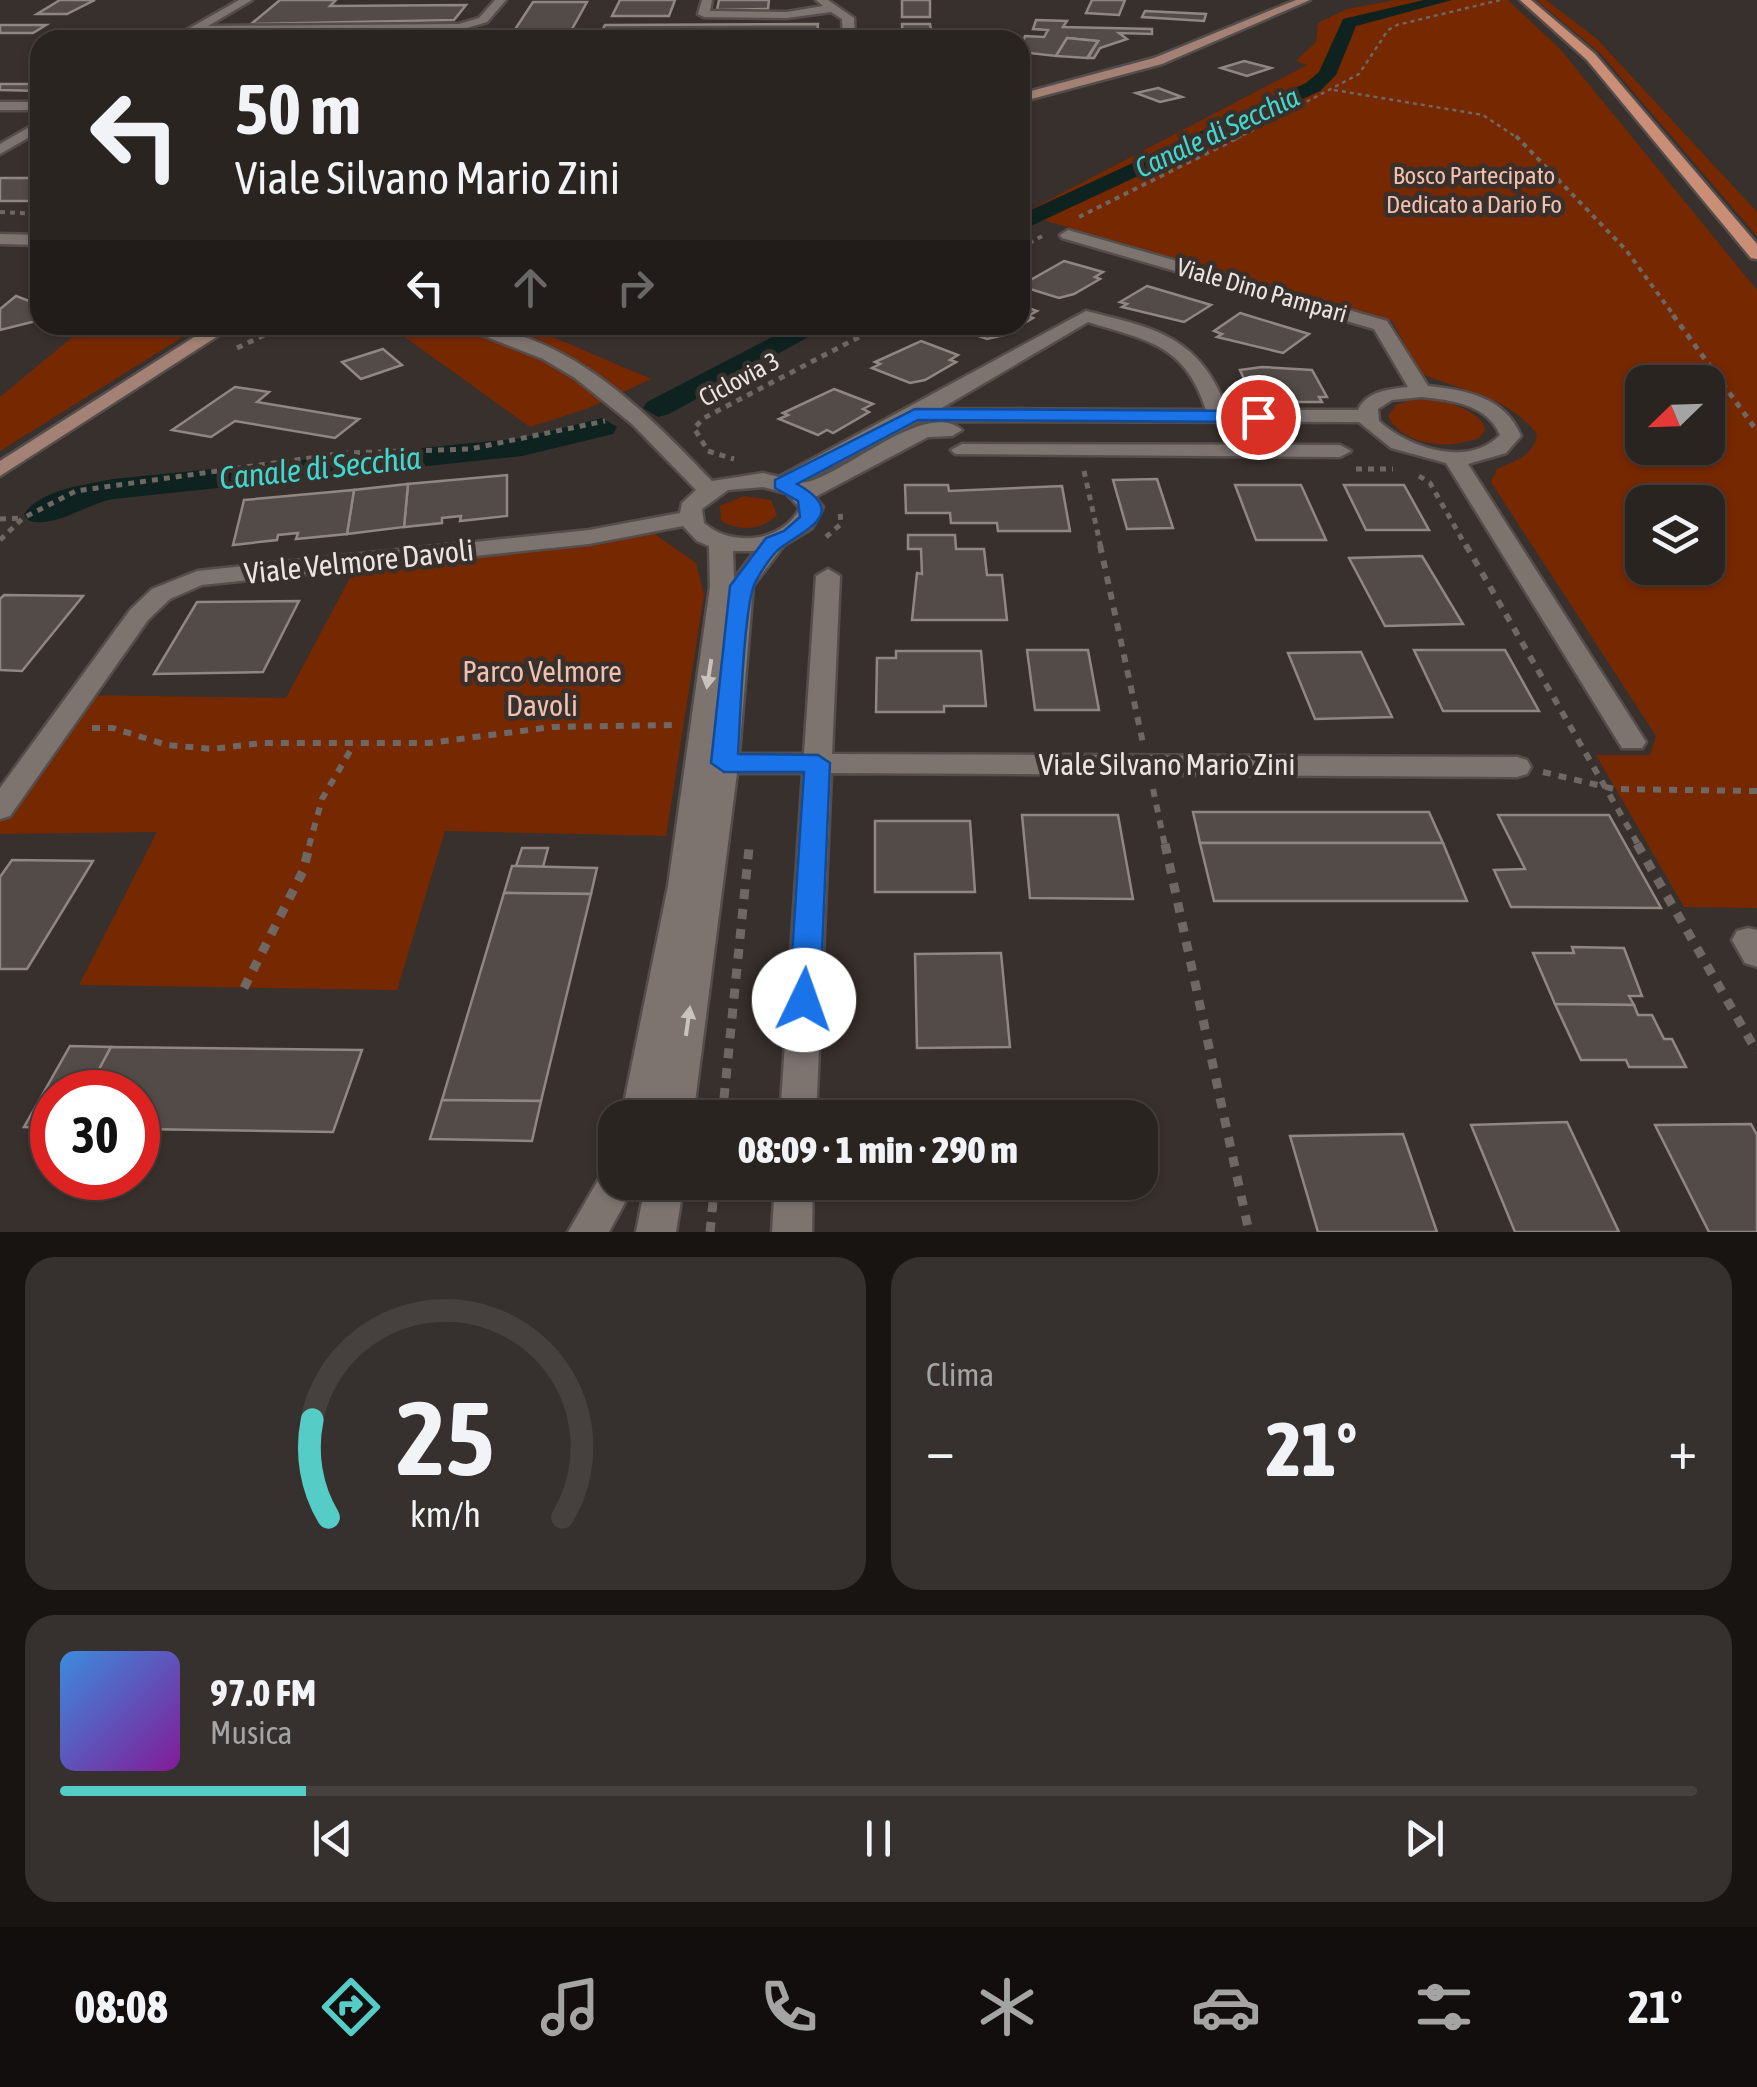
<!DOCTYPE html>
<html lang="it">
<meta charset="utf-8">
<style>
:root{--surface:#2a2421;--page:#36302e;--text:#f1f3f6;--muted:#a5a4a5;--line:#46413f;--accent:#55cdc6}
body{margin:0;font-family:"Asap Condensed",sans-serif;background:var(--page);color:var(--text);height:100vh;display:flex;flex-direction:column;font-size:38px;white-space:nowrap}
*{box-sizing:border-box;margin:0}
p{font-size:32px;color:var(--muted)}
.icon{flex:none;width:55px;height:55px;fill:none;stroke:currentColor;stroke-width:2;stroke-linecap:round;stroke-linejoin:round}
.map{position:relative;height:1232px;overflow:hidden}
.drawer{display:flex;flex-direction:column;gap:25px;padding:25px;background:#171412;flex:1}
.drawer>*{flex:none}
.guide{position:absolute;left:30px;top:30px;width:1000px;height:305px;border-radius:30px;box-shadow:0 2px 8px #0004,0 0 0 2px var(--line);background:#2a2421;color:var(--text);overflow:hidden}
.needle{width:65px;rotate:247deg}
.controls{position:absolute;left:1625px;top:365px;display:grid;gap:20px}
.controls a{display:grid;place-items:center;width:100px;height:100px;border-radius:20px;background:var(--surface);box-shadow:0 2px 8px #0004,0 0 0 2px var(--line);font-size:50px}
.speed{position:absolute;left:30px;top:1070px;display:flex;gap:20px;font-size:50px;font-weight:700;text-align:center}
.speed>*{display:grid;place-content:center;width:130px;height:130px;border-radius:50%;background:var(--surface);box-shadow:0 2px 8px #0004,0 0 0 2px var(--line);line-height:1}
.speed .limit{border:15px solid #d22;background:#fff;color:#111}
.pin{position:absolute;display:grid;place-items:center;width:85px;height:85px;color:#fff;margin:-42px;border:5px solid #fff;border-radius:50%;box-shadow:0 2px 10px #0007}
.me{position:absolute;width:110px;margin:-55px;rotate:3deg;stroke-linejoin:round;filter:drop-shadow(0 0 8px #0008)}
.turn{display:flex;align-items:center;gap:35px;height:210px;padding:0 40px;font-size:45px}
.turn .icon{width:130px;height:130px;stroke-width:2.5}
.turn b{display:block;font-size:70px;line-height:85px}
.lanes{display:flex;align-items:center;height:95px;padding:0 40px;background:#0003;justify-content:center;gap:50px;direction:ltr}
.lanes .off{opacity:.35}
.big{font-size:75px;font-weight:800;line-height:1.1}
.drawer .tile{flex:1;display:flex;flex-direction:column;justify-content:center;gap:15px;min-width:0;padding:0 35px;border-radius:30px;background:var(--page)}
.drawer .dial{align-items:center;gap:0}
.dial svg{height:260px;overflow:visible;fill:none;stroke:var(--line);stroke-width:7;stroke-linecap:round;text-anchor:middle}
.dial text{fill:var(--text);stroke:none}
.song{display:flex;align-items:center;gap:30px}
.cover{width:120px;height:120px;border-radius:15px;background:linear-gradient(135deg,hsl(210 70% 55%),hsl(290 70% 35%))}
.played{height:10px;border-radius:5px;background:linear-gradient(90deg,var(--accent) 15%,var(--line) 15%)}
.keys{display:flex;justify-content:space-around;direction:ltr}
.heat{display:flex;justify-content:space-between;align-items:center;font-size:55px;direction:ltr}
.drawer .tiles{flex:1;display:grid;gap:25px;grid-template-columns:1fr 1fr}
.tile:last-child{grid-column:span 2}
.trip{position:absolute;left:598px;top:1100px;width:560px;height:100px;border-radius:30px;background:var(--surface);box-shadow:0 2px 8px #0004,0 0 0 2px var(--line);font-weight:800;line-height:100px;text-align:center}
.tab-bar{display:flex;height:160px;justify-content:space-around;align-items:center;background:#110e0d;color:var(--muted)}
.tab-bar .icon{width:70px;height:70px}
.tab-bar .on{color:var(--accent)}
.tab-bar b{font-size:45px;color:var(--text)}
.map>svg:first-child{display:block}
.green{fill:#762800;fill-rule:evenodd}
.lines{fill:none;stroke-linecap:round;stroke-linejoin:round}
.canal{fill:#0e2220;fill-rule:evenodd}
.building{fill:#534b47;stroke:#908682;stroke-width:2.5}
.minor-casing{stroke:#544d4b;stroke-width:5}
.secondary-casing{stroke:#544d4b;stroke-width:5}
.primary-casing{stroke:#544d4b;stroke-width:5}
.path-far4{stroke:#6f6764;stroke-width:2.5;stroke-dasharray:4 4;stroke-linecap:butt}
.path-far3{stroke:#6f6764;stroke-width:4;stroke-dasharray:5 5;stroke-linecap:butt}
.path-far2{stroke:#6f6764;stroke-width:5;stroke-dasharray:6 6;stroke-linecap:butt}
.path-far1{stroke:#6f6764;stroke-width:6;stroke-dasharray:8 8;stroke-linecap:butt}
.path{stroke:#6f6764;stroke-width:9;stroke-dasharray:10 10;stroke-linecap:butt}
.minor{fill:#7d7470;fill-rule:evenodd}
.secondary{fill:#a38174;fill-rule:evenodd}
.primary{fill:#ca8e77;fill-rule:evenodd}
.oneway{fill:#c9c3c0}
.route{fill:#1a73e8;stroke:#114b97;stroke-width:2.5}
.labels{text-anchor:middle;stroke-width:9;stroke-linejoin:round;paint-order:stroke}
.far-park-label{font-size:25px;fill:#f2c0ae;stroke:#38302c}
.far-street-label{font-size:25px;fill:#eae5e3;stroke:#38302c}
.far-water-label{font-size:28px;font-style:italic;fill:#3ed8d0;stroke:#38302c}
.street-label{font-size:30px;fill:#eae5e3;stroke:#38302c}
.park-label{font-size:30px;fill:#f2c0ae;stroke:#38302c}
.water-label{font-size:32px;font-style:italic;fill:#3ed8d0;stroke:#38302c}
</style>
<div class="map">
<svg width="1757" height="1232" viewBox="0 0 1757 1232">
<rect width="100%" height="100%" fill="#38302c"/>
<g class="green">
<path d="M 1395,0 L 1508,0 L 1560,49 L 1757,290 L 1757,908 L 1684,907 L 1596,755 L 1650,755 L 1656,736 L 1491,482 L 1497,469 C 1516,460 1533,457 1537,434 C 1507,395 1463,392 1420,373 L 1392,321 L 1022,214 L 1307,65 L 1296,61 L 1316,42 L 1318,23 L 1347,9 ZM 1642,382 L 1708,382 L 1708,448 L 1642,448 ZM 1642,502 L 1708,502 L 1708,568 L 1642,568 Z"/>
<polygon points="1536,0 1546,0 1597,39 1757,212 1757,236 1600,53"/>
<polygon points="87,325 202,325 0,451 0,397"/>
<polygon points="388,325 525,325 651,379 589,408 530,427"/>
<path d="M 1407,401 C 1434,398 1463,402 1483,423 L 1485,430 L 1480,437 C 1453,450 1403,447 1388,416 L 1396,405 Z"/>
<path d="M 744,496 L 771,500 L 777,515 C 762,530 740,532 721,521 L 720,506 Z"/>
<polygon points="659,526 656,535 696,563 704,595 666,836 445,831 397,990 79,985 157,832 0,834 0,809 78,695 286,698 352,574"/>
</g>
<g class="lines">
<g class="canal">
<polygon points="1424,0 1452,0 1356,26 1336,75 1320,91 1020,231 1020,215 1306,83 1319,72 1343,19"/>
<polygon points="795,325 830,325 669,414 658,417 643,408 647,402"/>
<path d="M 602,418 L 617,427 L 613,434 L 522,456 L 113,499 C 86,504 56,528 29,521 L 24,514 C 41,489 85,485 113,479 L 522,438 Z"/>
</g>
</g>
<g class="building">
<polygon points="60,0 95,0 67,14 37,14"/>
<polygon points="280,0 336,0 330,6 466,5 454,20 251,24"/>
<polygon points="620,0 675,0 669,16 612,16"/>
<polygon points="719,0 769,0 768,9 717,10"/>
<rect x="902" y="0" width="28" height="17"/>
<polygon points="1092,0 1125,0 1119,15 1086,13"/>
<polygon points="533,2 587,2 566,40 508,40"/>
<polygon points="1145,11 1206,14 1204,21 1142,17"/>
<polygon points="1036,20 1067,21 1063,27 1152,29 1152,34 1119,33 1127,39 1100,48 1094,58 1088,58 1098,41 1067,38 1056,56 1020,52 1025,36 1044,37 1048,30 1033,29"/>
<polygon points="818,24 817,38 665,38 667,33 631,33 628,40 597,40 605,25"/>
<polygon points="902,24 930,24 933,40 903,40"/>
<polygon points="0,25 46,25 33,33 0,33"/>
<polygon points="1067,38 1098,41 1087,58 1056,56"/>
<polygon points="1244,61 1271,68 1247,76 1221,68"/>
<polygon points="0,84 40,84 40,91 0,90"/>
<polygon points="1158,88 1182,97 1160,102 1136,93"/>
<polygon points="0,178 40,178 40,197 34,201 0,201"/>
<polygon points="1064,261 1103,272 1095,277 1100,279 1074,294 1059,298 1020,286"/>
<polygon points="1147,286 1211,305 1184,322 1122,307 1127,304 1120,302"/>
<polygon points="16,296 40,305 40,320 0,330 0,309"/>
<polygon points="1020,305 1037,311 1028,316 1033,318 1004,335 987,339 947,325 1020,325"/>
<polygon points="1240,313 1309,334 1283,353 1217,337 1222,334 1214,331"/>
<polygon points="921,341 958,355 950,360 956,362 925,380 910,383 872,368 880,364 875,362"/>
<polygon points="383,349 402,365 361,379 342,362"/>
<polygon points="1262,367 1312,370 1327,397 1319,397 1322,402 1267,402 1265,397 1252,397 1240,370"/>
<polygon points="235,387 269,392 257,402 359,419 335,438 235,421 211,437 172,430"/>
<polygon points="834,389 873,404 863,409 869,412 833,433 827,430 818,435 779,419 788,415 783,413"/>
<polygon points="507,475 507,516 460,521 461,516 442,518 442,523 404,527 408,484"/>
<polygon points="1157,479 1173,528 1127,529 1113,480"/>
<polygon points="408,484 404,527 347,534 354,490"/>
<polygon points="905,485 948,485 949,491 1062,486 1070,531 998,531 997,523 951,523 950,513 906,513"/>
<polygon points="1235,485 1301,485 1326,540 1256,540"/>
<polygon points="1344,485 1404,485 1429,530 1366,530"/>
<polygon points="354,490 347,534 296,539 298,533 278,535 277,540 233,545 244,500"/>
<polygon points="908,535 955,535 956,549 984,549 987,575 1002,575 1007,620 912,620 917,573 922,574 921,549 908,549"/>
<polygon points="1422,556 1463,624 1385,626 1349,558"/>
<polygon points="4,595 83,596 22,671 0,670 0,599"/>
<polygon points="299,601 263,672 154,674 197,602"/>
<polygon points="1027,650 1088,650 1099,710 1035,710"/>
<polygon points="1414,650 1505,650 1539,711 1443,711"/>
<polygon points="896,651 981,651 986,706 944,706 944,712 876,712 877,658 896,658"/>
<polygon points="1361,652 1392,717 1315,719 1288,653"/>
<polygon points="1193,812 1429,812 1443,843 1200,843"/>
<polygon points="1022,815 1118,815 1133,899 1030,898"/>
<polygon points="1498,815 1609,815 1661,908 1511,907 1494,870 1525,869"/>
<polygon points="875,821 970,821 975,892 875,892"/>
<polygon points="1200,843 1443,843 1467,901 1214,901"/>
<polygon points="522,848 548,848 543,867 516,866"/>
<polygon points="12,860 93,861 27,969 0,969 0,877"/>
<polygon points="512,866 516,866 597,868 591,894 504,893"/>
<polygon points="504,893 591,894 541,1101 442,1100"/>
<polygon points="1572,947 1624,948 1642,996 1629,996 1634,1005 1555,1004 1533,953 1574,953"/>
<polygon points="1001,953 1010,1047 917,1048 915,954"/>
<polygon points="1555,1004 1634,1005 1638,1015 1652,1015 1664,1039 1672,1039 1686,1067 1629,1067 1626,1060 1581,1060"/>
<polygon points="70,1046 111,1047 87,1092 52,1092 52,1128 24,1127"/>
<polygon points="111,1047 362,1050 333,1132 138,1129 138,1092 87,1092"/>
<polygon points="442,1100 541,1101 532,1141 430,1139"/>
<polygon points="1567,1122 1619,1232 1515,1232 1471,1125"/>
<polygon points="1751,1124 1757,1135 1757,1232 1709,1232 1655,1125"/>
<polygon points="1403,1134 1437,1232 1318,1232 1290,1136"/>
</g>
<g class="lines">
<g class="minor-casing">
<g id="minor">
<polygon points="239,0 252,0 208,26 459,24 479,18 495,0 506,0 487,22 460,30 195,33 184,40 169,40"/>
<polygon points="702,0 712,0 710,11 787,12 823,6 816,0 828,0 854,18 855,40 843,40 842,19 831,12 787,18 704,17 698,14"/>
<rect x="0" y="102" width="40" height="8"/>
<polygon points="40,121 40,131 0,154 0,144"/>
<path d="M 1068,230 L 1387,321 L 1428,386 C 1466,390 1505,397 1521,436 L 1506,453 L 1468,464 L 1646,742 L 1642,748 L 1622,748 L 1446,463 L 1391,448 L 1359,422 L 919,421 L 801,483 C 840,480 925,397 962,430 L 952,436 L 928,437 L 815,497 L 823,507 L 812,528 L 784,545 L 753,586 L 739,754 L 804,754 L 816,576 L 828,569 L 840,576 L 832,754 L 1517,757 L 1527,760 L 1531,767 L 1527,774 L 1517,777 L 831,773 L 816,1118 L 780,1118 L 803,773 L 737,773 L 693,1118 L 621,1118 L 668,886 L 710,587 L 709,546 L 697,541 L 683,526 L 589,544 L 202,585 L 170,599 L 148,620 L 10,816 L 0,819 L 0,788 L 130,610 L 152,589 L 197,571 L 589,530 L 680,513 L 682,503 L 696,490 L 632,424 L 575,378 L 543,359 L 456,325 C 562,325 644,410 712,481 L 763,473 L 779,477 L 1086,311 C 1155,328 1201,337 1227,410 L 1358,410 C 1366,391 1390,389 1408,387 L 1374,329 L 1062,238 L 1060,235 ZM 1088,322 C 1148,341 1185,344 1206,410 L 940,409 ZM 1421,397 C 1451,400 1487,404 1500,435 C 1468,468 1409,448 1379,421 L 1378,409 L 1392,400 ZM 763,487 L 786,493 L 800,508 C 783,542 732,548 704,523 L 702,509 L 728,490 ZM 733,551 L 755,551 L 734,579 Z"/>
<polygon points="0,234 40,235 40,245 0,244"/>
<polygon points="962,444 1340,445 1351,451 1340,457 955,454 951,450"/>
<polygon points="1748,928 1757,930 1757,967 1745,963 1732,940 1737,931"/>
<polygon points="615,1166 615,1182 636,1182 609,1232 568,1232 604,1170"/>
<polygon points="646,1182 684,1182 676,1232 636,1232"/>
<polygon points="775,1182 813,1182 812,1232 772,1232"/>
</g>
</g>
<g class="secondary-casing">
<g id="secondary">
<polygon points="1296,0 1310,0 1162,64 1020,102 1020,94 1154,58"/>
<polygon points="213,325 235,325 0,476 0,461"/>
</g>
</g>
<g class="primary-casing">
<polygon id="primary" points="1520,0 1531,0 1595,54 1757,244 1757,259 1751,258 1587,60"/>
</g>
<g class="path-far4">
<polyline points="1334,90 1483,115 1519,139"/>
<polyline points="1236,139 1359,74 1388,30 1397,25 1500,0"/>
</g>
<g class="path-far3">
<polyline points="1516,136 1626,250 1675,317"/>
<polyline points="0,212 40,214"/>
<polyline points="1079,217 1241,136"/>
<polyline points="1020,248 1046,234"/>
</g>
<g class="path-far2">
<polyline points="1673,315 1757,431"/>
<polyline points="237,348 285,325"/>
<polyline points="705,446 694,428 704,418 882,325"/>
<polyline points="708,451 734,459"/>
<polyline points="1356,469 1393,469"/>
<polyline points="1084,471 1101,548"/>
<polyline points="1419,476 1430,483 1467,548"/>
<polyline points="0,519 22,518"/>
<polyline points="826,537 841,524 840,511"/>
<polyline points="0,540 23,518 76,491 345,453 470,449 605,421"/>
</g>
<g class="path-far1">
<polyline points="1100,545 1143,743"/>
<polyline points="1466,545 1639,846"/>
<polyline points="92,728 113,728 167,745 212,749 262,743 429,743 552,727 676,725"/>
<polyline points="1543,772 1614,789 1757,791"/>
<polyline points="1153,789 1165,846"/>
<polyline points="309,846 322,799 353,746"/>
</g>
<g class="path">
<polyline points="1165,844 1249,1232"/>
<polyline points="1637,844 1757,1052"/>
<polyline points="244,988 303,871 310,844"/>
<polyline points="722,1118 749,848"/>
<polyline points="710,1232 715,1182"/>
</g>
<use href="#minor" class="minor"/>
<use href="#secondary" class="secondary"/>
<use href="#primary" class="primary"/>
</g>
<defs><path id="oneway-solid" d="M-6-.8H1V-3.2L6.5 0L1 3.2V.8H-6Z" transform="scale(2.5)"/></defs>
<g class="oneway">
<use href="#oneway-solid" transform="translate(709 674) rotate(99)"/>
<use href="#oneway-solid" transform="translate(688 1021) rotate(-82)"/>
</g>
<path class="route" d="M 915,409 L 1258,411 L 1268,417 L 1258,422 L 918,420 L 797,484 C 847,512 810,527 783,546 C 773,552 760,573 755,583 C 744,604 740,723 738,754 L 818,755 L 830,763 L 820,1000 L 815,1008 L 804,1012 L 793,1008 L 789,1000 L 804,772 L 724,772 L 711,763 L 730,586 L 766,538 L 784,531 L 800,517 L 798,501 L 775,488 L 775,480 Z"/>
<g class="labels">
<g class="far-park-label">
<text x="1474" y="184">Bosco Partecipato<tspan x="1474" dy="29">Dedicato a Dario Fo</tspan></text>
</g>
<g class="far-street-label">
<text transform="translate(1262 290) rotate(16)" y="9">Viale Dino Pampari</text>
<text transform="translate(739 379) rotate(-28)" y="9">Ciclovia 3</text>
</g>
<g class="far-water-label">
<text transform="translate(1217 132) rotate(-25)" y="10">Canale di Secchia</text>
</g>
<g class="street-label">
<text transform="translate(359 562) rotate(-6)" y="10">Viale Velmore Davoli</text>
<text x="1167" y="775">Viale Silvano Mario Zini</text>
</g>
<g class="park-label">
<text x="542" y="682">Parco Velmore<tspan x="542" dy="34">Davoli</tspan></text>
</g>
<g class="water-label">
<text transform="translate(320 468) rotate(-6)" y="11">Canale di Secchia</text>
</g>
</g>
</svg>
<div class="controls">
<a><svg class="needle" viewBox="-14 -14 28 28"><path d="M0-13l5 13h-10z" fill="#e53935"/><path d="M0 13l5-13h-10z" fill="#a5a4a5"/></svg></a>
<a><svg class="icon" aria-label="layers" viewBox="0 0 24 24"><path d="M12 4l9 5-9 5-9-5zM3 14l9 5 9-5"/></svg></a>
</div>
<div class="speed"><div class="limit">30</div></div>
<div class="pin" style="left:1258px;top:417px;background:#d93025"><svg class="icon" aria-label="arrive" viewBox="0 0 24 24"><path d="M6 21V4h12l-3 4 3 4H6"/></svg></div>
<svg class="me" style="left:804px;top:1000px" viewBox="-20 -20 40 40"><circle r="19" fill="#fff"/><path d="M0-13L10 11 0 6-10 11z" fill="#1a73e8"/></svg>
<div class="trip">08:09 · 1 min · 290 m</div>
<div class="guide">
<div class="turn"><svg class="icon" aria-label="left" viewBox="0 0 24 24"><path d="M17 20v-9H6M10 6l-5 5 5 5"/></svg><div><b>50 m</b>Viale Silvano Mario Zini</div></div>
<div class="lanes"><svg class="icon" aria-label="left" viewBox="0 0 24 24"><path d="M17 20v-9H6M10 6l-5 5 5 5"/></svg><svg class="icon off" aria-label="ahead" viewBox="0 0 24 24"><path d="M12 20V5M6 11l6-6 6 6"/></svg><svg class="icon off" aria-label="right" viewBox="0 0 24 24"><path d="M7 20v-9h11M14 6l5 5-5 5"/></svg></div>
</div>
</div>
<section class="drawer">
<div class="tiles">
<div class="tile dial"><svg viewBox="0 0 100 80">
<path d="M14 69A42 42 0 1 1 86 69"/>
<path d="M14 69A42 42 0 0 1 9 39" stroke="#55cdc6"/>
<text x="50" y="56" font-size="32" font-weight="700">25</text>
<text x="50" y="72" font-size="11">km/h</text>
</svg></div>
<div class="tile"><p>Clima</p>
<div class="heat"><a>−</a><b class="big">21°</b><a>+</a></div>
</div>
<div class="tile">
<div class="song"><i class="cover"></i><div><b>97.0 FM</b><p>Musica</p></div></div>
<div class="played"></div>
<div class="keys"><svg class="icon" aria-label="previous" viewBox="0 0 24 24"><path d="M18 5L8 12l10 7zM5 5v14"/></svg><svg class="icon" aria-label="pause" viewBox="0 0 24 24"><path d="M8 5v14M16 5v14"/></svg><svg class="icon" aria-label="next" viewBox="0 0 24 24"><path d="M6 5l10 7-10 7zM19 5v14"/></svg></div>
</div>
</div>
</section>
<nav class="tab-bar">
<b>08:08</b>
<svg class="icon on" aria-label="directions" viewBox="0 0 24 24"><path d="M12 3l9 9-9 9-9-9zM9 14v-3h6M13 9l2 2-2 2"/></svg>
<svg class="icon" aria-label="music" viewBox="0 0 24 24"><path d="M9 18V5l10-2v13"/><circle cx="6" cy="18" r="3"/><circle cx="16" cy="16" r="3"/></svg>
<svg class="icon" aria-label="phone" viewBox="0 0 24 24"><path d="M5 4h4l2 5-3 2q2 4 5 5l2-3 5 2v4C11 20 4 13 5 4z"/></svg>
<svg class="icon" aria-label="climate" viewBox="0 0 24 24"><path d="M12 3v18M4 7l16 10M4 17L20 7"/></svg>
<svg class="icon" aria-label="car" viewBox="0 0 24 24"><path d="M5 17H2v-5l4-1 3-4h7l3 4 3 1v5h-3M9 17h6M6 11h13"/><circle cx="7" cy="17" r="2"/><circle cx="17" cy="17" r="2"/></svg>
<svg class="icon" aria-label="filters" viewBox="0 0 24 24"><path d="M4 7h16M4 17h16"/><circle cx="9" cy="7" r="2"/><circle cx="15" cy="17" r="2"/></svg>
<b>21°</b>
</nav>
